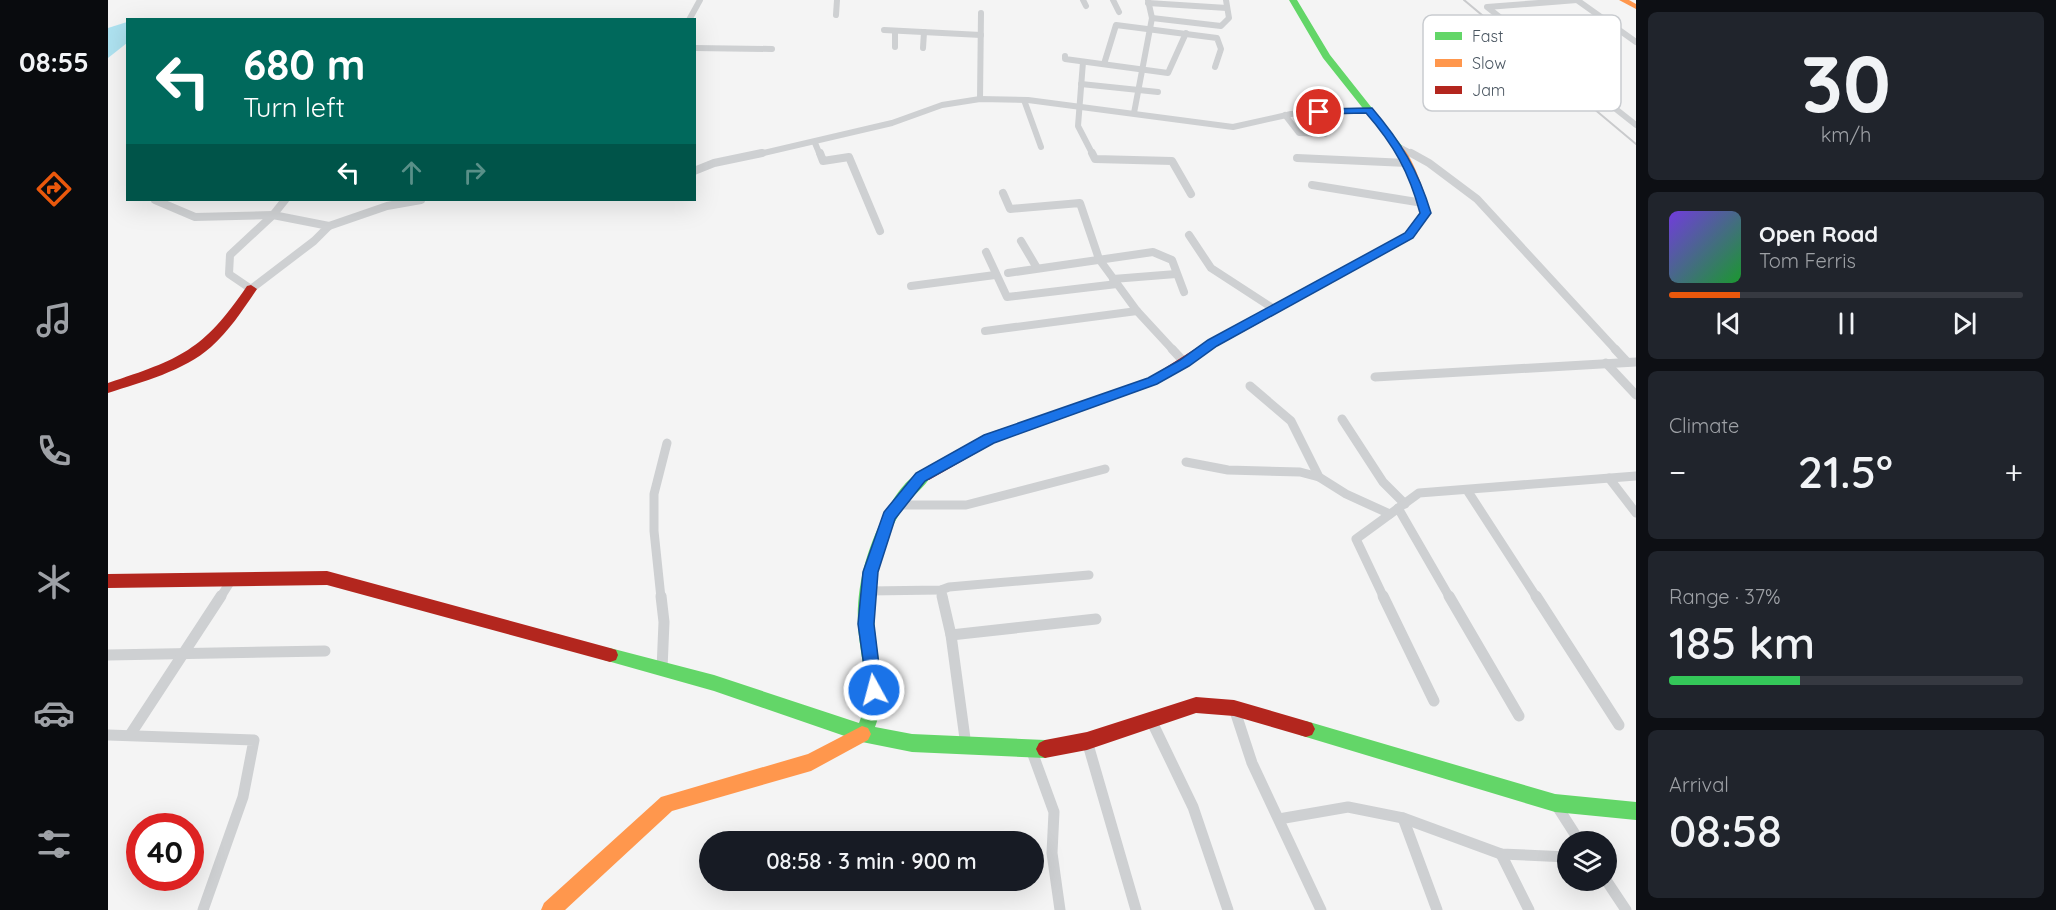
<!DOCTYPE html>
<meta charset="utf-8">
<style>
:root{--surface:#171b24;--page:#20242c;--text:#f1f3f6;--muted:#9ea1a6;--line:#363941;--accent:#ea580c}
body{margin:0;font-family:Quicksand,sans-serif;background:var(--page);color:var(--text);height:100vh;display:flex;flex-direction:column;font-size:22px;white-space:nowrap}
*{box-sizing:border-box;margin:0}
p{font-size:20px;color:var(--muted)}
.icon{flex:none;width:33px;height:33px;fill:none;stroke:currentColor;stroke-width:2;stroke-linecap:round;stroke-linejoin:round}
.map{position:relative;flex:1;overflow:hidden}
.details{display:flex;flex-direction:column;gap:12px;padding:12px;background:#0d0f14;width:420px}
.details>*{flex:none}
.top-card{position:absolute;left:18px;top:18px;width:570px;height:183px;border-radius:0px;box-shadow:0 6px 24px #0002;background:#00695c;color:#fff;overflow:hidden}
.tools{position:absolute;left:1449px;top:831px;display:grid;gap:12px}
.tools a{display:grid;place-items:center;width:60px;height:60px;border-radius:50%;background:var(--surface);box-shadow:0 6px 24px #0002;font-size:30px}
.speed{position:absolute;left:18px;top:813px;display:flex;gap:12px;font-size:30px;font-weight:700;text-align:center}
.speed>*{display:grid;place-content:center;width:78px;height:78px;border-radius:50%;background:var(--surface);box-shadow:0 6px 24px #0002;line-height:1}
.speed .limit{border:9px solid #d22;background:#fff;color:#111}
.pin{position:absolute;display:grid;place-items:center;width:51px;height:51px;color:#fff;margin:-26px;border:3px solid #fff;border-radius:50%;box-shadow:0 2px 6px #0007}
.me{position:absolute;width:66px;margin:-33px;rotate:353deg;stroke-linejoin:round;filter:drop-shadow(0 0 4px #0008)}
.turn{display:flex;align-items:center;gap:21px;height:126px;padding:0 18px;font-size:27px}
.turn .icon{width:78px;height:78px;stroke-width:2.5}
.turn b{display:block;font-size:42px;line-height:51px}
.lanes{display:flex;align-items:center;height:57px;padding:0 18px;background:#0003;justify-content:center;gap:30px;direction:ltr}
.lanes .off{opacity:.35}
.big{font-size:45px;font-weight:600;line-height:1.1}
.details .tile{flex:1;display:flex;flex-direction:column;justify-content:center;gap:9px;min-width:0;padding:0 21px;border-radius:9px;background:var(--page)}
.details .dial{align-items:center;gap:0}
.dial b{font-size:78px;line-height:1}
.song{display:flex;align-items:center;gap:18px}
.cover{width:72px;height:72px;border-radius:9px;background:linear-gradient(135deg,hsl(260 70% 55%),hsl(130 70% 35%))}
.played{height:6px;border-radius:3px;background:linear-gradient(90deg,var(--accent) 20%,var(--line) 20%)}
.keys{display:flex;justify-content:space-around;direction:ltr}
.heat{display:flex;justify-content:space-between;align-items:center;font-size:33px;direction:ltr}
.charge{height:9px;border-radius:4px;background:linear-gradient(90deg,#34c759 37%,var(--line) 0)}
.trip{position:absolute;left:591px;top:831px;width:345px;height:60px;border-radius:30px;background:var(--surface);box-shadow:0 6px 24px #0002;font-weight:600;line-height:60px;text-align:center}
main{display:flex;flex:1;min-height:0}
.tabs{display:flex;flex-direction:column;width:108px;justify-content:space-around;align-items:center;background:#090b0e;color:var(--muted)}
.tabs .icon{width:42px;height:42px}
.tabs .current{color:var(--accent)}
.tabs b{font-size:27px;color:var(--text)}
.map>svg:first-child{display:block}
.water{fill:#aee2f0}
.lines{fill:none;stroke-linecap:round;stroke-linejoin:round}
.street-far3{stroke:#ced0d2;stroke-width:6}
.street-far2{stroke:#ced0d2;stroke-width:8}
.street-far1{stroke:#ced0d2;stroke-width:9}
.street{stroke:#ced0d2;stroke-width:11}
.fast{fill:#63d668;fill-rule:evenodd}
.slow{fill:#ff974d;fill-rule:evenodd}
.jam{fill:#b3261e;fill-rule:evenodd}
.rail{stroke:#c9cacc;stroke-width:2}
.route{fill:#1a73e8;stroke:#114b97;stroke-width:1.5}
.key{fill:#fff;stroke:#c9ccd0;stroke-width:1.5}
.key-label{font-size:16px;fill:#4a5661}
</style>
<main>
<nav class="tabs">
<b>08:55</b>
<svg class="icon current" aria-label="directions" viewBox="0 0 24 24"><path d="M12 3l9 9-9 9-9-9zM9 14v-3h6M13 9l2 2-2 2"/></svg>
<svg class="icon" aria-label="music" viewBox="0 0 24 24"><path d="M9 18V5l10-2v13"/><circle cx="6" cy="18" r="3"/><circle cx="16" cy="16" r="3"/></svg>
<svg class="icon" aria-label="phone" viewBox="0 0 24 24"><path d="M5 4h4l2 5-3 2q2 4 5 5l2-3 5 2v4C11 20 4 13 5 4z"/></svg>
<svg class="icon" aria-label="climate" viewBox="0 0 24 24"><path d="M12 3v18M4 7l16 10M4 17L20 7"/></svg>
<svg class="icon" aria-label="car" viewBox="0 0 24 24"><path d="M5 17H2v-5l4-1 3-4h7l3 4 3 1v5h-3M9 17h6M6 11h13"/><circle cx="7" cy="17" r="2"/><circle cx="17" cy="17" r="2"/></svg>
<svg class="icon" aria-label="filters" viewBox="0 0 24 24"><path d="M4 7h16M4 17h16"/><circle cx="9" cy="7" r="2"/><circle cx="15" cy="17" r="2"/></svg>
</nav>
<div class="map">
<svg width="1528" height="910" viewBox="0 0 1528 910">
<rect width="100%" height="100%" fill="#f4f4f4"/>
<polygon class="water" points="19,22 19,43 0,58 0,28"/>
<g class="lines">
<g class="street-far3">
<polyline points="975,0 978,6"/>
<polyline points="1005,0 1011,12"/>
<polyline points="1469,0 1379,7 1528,125"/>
<polyline points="1469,0 1528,42"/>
<polyline points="1040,3 1119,8"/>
<polyline points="728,15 729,0"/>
<polyline points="1044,18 1113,26 1121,18 1118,0"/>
<polyline points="581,20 592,0"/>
<polyline points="776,30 873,35"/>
<polyline points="787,31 787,47"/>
<polyline points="586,48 664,49"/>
<polyline points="815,48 816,32"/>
<polyline points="957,56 957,59 1060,73 1078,33"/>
<polyline points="975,62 970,126 985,155"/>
<polyline points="996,64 1008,25 1109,38 1113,49 1107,67"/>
<polyline points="973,84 1050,92"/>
<polyline points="872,99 873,13"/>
<polyline points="916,100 933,147"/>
<polyline points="1026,113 1044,18 1040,0"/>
<polyline points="1177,115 1191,133 1217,134"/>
<polyline points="707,143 712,155"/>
<polyline points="1289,146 1306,155"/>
<polyline points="647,155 784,123 834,105 872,99 920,100 1125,127 1183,114 1261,110"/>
</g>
<g class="street-far2">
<polyline points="712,153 715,161 741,157 772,231"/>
<polyline points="984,153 987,159 1064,161 1083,194"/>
<polyline points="1303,153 1321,163 1369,199 1508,350"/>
<polyline points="1189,158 1299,163"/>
<polyline points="586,171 606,163 654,153"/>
<polyline points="1204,185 1315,203"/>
<polyline points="895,193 902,209 972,203 991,259 1029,311 1065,350"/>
<polyline points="47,200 87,217 165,215"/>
<polygon points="165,215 221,226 206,241 143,289 121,274 122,255"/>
<polyline points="165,215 177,200"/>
<polyline points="221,226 279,206 313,200"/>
<polyline points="1081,235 1103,268 1166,309"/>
<polyline points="913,241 929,268"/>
<polyline points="878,252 899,297 1009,284"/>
<polyline points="900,273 1045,252 1064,260 1076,292"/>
<polyline points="1005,279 1068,274"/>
<polyline points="803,286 887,275"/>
<polyline points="877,331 1029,311"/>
</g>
<g class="street-far1">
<polyline points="1064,349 1077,363"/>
<polyline points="1507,349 1519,362"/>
<polyline points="1498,363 1528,395"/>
<polyline points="1267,377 1528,362"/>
<polyline points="1142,386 1183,421 1211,477 1238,494 1282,514"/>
<polyline points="1234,419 1275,482 1297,504"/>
<polyline points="1078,462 1120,470 1192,472 1211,477"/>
<polyline points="1501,478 1528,513"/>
<polyline points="1359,490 1429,598"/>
<polyline points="790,505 858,505 997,469"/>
<polyline points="1290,508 1342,598"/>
<polyline points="833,590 835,598"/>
<polyline points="761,591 833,590 841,587 981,575"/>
<polyline points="112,598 124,579"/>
<polyline points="553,598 546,531 546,494 559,443"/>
<polyline points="1276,598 1248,539 1311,493 1528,476"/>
</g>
<g class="street">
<polyline points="553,596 556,622 554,669"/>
<polyline points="834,596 843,635 858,746"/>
<polyline points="1275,596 1326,701"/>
<polyline points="1341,596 1411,716"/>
<polyline points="1428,596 1511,725"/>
<polyline points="843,635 988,619"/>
<polyline points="0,655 217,651"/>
<polyline points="1126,708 1144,763 1213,910"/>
<polyline points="1044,722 1085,807 1120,910"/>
<polyline points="0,735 146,740 135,797 95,910"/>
<polyline points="22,735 113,596"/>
<polyline points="979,741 1028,910"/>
<polyline points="923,749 946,812 944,853 952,910"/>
<polyline points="1447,803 1472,842"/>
<polyline points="1295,818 1329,910"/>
<polyline points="1171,819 1240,807 1295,818 1393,854 1460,857"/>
<polyline points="1393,854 1421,910"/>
<polyline points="1498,880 1518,910"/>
</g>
<g class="fast">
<polygon points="1181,0 1189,0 1222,55 1294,146 1294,150 1288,150 1215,58"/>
<path d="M 816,471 L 821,472 L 823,476 C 817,487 804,496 796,507 C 776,535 767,574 766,608 C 765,647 782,689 767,727 L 804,734 L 937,740 L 943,743 L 946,749 L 943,755 L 937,758 L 804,752 L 754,742 L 606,691 L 496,660 L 494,655 L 496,650 L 502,648 L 606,675 L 751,723 C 764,693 752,657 750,626 C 748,584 760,543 781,507 C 788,494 801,475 816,471 Z"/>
<polygon points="1198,721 1447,794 1528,802 1528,820 1447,812 1198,737 1192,735 1189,729 1192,723"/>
</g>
<g class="slow">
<polygon points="1511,0 1521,0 1528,4 1528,9"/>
<path d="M 1291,145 C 1304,151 1318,198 1323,213 L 1305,238 L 1173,311 L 1165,311 L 1163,308 L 1165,305 L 1297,234 L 1313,213 L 1299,174 L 1286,148 Z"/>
<polygon points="754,726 760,728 763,734 760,740 703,771 564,811 457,910 433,910 436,903 553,797 700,754"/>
</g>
<g class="jam">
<path d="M 143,285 L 149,289 L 147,292 C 134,311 121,331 103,347 C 76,371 34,382 0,393 L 0,383 C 72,359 95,351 139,286 Z"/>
<polygon points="1169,304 1173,305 1175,308 1173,311 1109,346 1049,384 886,443 821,480 811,480 809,476 811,472 876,435 1041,378 1101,340"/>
<polygon points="219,571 502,648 508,650 510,655 508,660 502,662 219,585 0,588 0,574"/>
<polygon points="1088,697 1126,700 1198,721 1204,723 1207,729 1204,735 1198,737 1126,716 1088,713 979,750 937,758 931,755 928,749 931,743 937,740 979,732"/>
</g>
<polyline class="rail" points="1356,0 1528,144"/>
</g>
<path class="route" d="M 1264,108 C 1293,142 1310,170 1323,213 L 1305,238 L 1109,346 L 1081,366 L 1049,384 L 886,443 L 817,481 L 787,519 L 770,572 L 766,624 L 774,690 L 772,695 L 766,698 L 760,695 L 750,624 L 755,572 L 776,512 L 808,473 L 876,435 L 1040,378 L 1072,360 L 1100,340 L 1297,233 L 1312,213 C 1301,172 1286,145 1258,113 L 1211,114 L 1206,112 L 1211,109 Z"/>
<rect x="1315" y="15" width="198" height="96" rx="9" class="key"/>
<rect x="1327" y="32" width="27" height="8" fill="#63d668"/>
<rect x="1327" y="59" width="27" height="8" fill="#ff974d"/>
<rect x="1327" y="86" width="27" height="8" fill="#b3261e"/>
<g class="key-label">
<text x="1364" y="42">Fast</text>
<text x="1364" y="69">Slow</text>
<text x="1364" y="96">Jam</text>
</g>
</svg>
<div class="tools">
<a><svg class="icon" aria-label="layers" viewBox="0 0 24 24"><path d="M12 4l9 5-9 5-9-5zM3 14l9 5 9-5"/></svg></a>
</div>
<div class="speed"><div class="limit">40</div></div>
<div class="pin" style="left:1211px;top:112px;background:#d93025"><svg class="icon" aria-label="arrive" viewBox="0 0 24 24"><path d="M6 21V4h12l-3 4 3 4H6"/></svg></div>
<svg class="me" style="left:766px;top:690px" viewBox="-20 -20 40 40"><circle r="17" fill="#1a73e8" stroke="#fff" stroke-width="3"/><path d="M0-11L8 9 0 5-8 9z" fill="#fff"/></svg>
<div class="trip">08:58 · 3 min · 900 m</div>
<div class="top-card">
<div class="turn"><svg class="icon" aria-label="left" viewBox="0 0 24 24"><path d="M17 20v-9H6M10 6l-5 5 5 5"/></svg><div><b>680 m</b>Turn left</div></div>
<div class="lanes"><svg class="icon" aria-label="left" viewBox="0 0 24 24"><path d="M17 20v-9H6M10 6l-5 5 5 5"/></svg><svg class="icon off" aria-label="ahead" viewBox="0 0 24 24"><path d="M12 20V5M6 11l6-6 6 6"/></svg><svg class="icon off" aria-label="right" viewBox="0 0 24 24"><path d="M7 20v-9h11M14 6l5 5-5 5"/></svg></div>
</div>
</div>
<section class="details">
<div class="tile dial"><b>30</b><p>km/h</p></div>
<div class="tile">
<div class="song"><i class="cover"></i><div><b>Open Road</b><p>Tom Ferris</p></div></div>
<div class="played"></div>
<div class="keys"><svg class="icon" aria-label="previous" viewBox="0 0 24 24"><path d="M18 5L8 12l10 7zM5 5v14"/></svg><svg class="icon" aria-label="pause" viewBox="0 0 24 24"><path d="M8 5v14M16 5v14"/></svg><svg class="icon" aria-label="next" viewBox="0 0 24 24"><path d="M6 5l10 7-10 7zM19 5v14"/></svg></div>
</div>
<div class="tile"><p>Climate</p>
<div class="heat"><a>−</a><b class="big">21.5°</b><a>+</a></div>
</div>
<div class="tile"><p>Range · 37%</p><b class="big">185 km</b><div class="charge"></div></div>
<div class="tile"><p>Arrival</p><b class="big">08:58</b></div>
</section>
</main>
